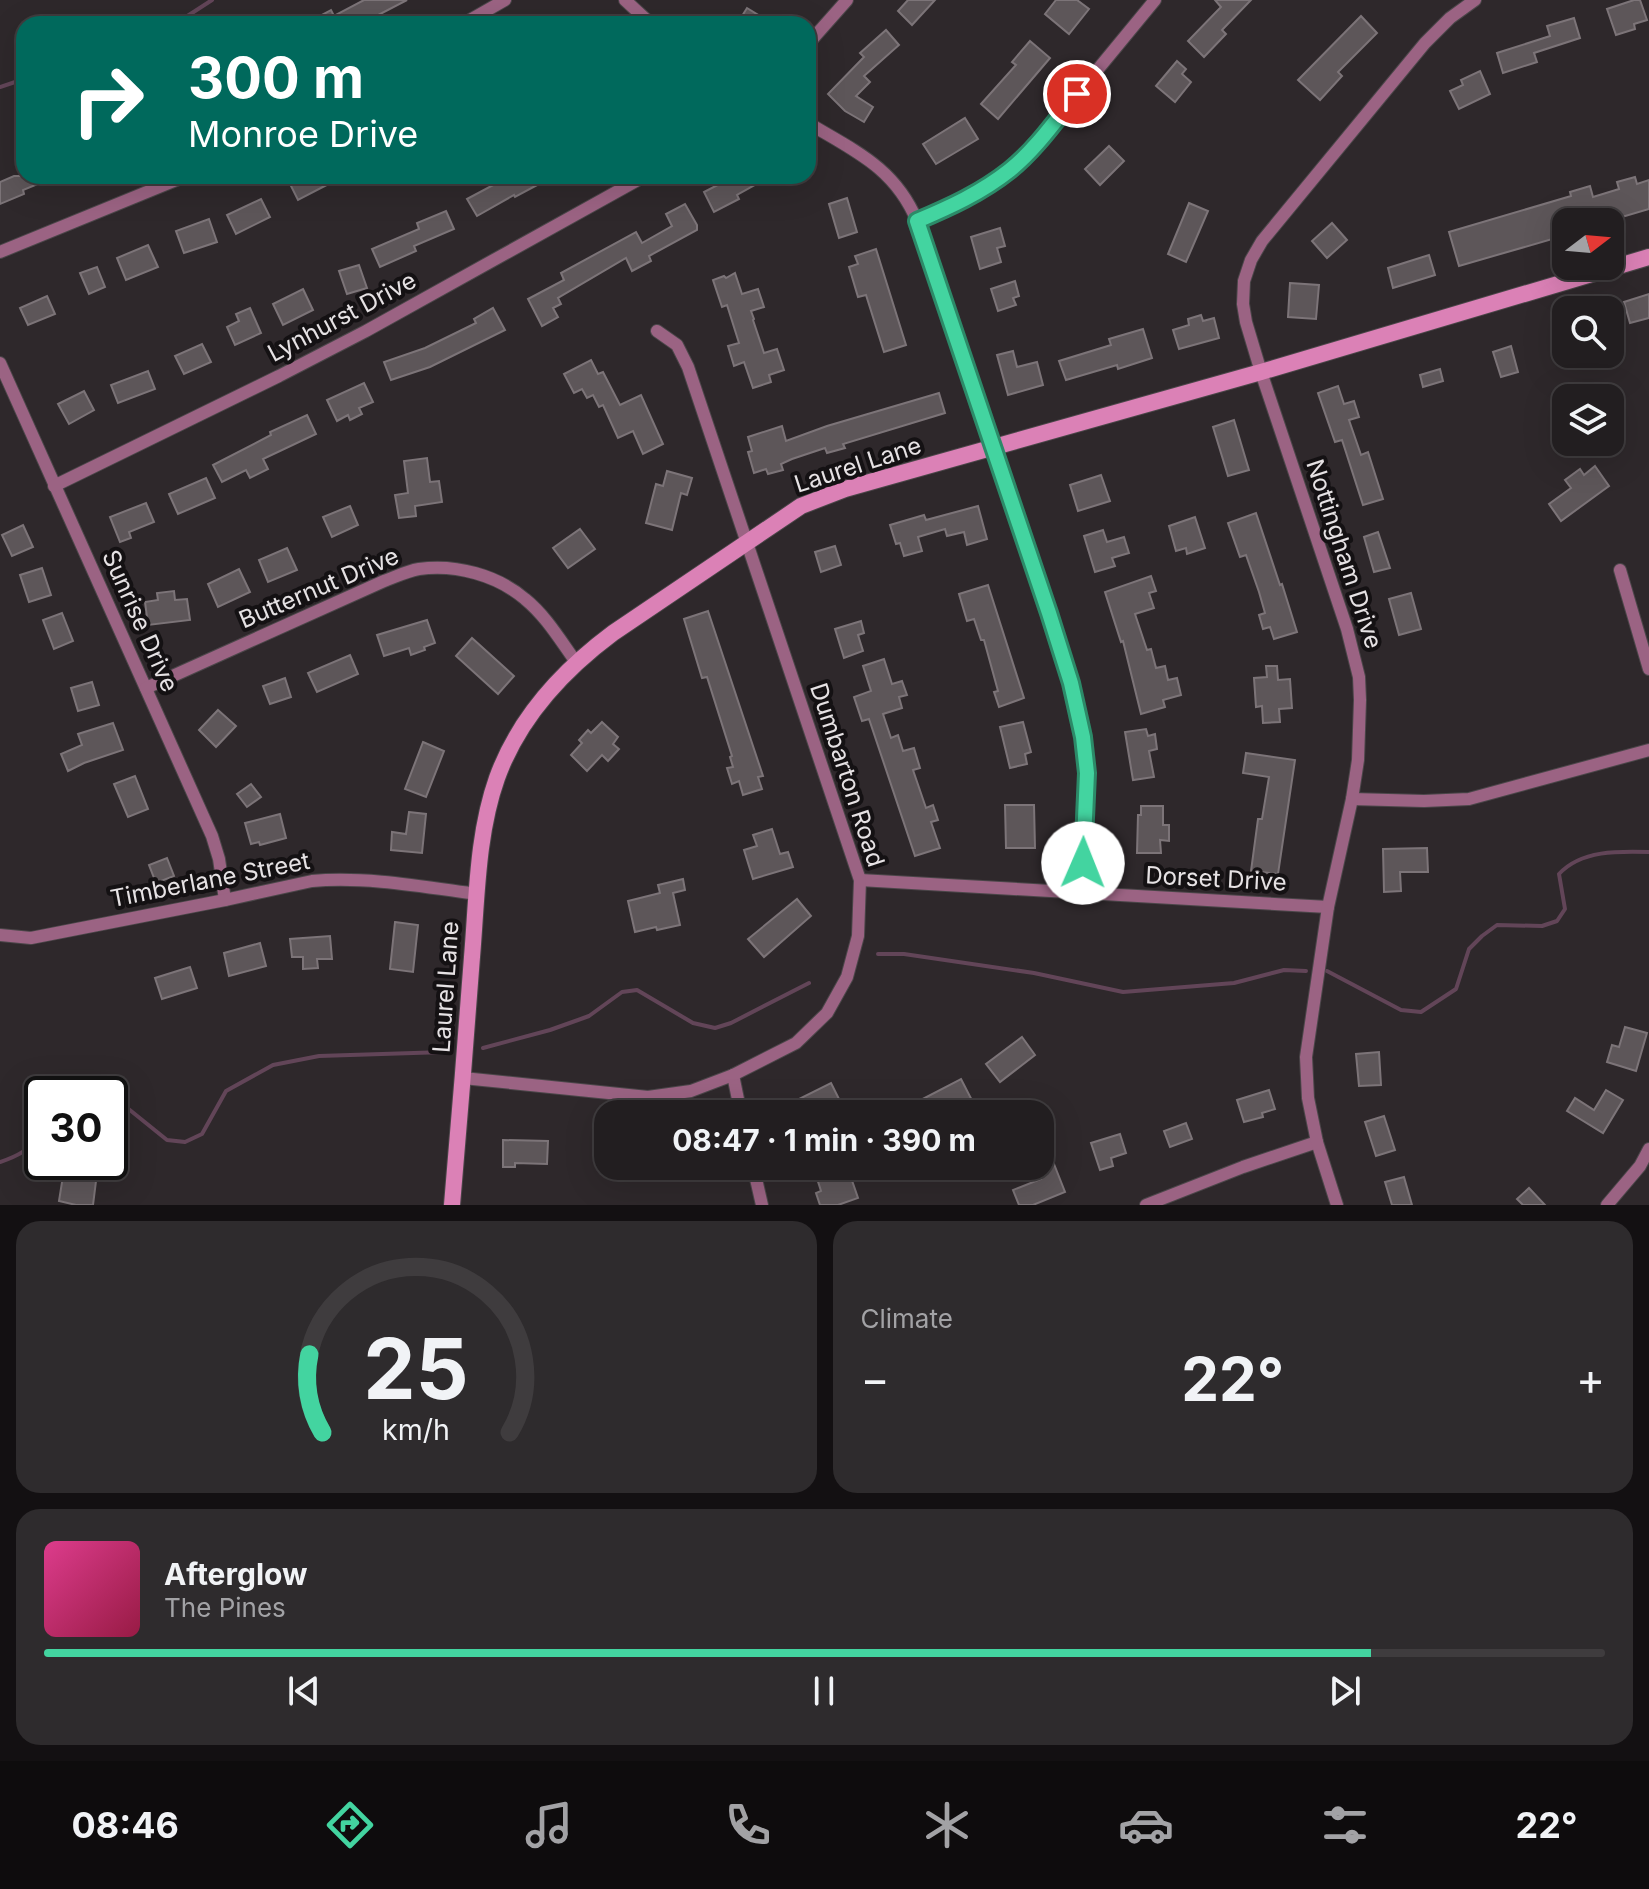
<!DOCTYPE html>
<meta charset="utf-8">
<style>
:root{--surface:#221e20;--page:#2e2b2d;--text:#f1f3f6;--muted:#a2a2a5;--line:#3f3c3e;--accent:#43d4a0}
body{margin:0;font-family:Inter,sans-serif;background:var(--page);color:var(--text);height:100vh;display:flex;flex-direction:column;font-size:30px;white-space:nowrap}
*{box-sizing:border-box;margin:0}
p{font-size:26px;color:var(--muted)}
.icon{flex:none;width:44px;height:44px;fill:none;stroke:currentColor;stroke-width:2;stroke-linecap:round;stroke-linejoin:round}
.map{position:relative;height:1205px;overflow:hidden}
.sheet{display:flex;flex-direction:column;gap:16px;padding:16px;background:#131012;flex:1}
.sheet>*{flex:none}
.hud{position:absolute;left:16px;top:16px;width:800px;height:168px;border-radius:24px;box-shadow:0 8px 32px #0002,0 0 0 2px var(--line);background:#00695c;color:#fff;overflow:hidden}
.needle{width:52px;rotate:74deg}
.fabs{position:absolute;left:1552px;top:208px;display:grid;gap:16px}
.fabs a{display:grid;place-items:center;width:72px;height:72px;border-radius:16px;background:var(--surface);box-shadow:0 8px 32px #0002,0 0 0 2px var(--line);font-size:40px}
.speed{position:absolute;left:24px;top:1076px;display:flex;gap:16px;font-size:40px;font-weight:700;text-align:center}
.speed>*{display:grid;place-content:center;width:104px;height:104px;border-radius:50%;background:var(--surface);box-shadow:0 8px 32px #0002,0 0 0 2px var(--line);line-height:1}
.speed .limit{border:4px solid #111;border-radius:12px;background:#fff;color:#111}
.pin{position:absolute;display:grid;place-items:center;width:68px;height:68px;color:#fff;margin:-34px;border:4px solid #fff;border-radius:50%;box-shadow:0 2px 8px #0007}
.me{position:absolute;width:88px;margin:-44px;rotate:1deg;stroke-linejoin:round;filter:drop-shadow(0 0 6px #0008)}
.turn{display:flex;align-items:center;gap:28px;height:168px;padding:0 40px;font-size:36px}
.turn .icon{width:104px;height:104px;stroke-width:2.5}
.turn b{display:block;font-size:56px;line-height:68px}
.big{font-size:60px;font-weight:700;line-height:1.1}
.sheet .card{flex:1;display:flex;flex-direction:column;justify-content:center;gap:12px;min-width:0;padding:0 28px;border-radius:24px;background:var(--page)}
.sheet .dial{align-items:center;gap:0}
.dial svg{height:208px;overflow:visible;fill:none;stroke:var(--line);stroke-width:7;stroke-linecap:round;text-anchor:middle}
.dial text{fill:var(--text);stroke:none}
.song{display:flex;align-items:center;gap:24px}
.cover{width:96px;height:96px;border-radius:12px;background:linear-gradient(135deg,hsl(330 70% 55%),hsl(340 70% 35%))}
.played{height:8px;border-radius:4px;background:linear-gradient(90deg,var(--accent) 85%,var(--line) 85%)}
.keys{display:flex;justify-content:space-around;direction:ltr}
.heat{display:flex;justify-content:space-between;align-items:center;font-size:44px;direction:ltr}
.sheet .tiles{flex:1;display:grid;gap:16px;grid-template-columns:1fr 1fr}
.card:last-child{grid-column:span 2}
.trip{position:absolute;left:594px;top:1100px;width:460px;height:80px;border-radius:24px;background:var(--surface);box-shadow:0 8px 32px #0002,0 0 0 2px var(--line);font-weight:700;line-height:80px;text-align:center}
.tabs{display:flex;height:128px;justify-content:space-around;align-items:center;background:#0e0c0d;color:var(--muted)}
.tabs .icon{width:56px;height:56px}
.tabs .on{color:var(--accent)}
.tabs b{font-size:36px;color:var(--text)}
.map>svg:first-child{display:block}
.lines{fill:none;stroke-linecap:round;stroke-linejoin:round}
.stream{stroke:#624558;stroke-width:4}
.building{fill:#5d5659;stroke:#7c7478;stroke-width:2}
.street-casing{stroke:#4b4649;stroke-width:14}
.secondary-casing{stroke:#4b4649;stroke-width:18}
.street{stroke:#9b6383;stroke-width:12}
.secondary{stroke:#db81b6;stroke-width:16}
.route-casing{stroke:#2c8a68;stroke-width:20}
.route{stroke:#43d4a0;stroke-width:14}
.labels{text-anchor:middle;stroke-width:8;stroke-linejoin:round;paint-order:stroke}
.street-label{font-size:24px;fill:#e6e2e4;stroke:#141113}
</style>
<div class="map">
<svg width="1649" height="1205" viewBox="0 0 1649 1205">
<rect width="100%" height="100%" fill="#2e282b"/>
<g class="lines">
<g class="stream">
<polyline points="175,24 212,0"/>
<polyline points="0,87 24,79"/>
<polyline points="878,954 904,954 1034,973 1123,992 1234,983 1284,970 1306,971"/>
<path d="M 1327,971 L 1401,1010 L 1421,1012 L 1456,989 L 1469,949 L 1482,936 L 1497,925 L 1542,926 L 1557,921 L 1565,909 L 1559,874 C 1581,850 1619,851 1649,852"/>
<polyline points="483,1048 550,1030 589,1016 622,992 637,990 693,1023 715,1028 731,1023 809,983"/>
<polyline points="110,1094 167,1140 185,1142 202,1134 226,1091 273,1065 319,1056 445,1052"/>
<path d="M 0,1162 C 45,1147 38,1134 35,1093 C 51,1078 92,1082 109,1094"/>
</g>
</g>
<g class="building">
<polygon points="364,0 407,0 361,24 305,24 331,10 334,16"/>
<polygon points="908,0 935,0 912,25 898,11"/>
<polygon points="1056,0 1077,0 1089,9 1069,34 1045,14"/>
<polygon points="1215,0 1251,0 1222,30 1226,34 1204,57 1188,41 1221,7"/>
<polygon points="1634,0 1640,0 1647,20 1634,24 1635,29 1616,35 1607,9"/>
<polygon points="747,8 773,24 737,24"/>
<polygon points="1361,16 1377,33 1338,72 1342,76 1320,100 1298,80"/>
<polygon points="1574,18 1580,38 1534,53 1537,62 1503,73 1497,53 1550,36 1547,26"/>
<polygon points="886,30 899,45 864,76 870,82 856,96 873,107 864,122 845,111 828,94 864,57 860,53"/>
<polygon points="1030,41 1050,58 998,119 981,104 1016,65 1012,62"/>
<polygon points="1177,61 1186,69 1182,74 1191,82 1175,102 1156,86"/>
<polygon points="1480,71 1490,94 1459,109 1450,91 1463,85 1461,80"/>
<polygon points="965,118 978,139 936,164 923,144"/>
<polygon points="1109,146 1124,161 1100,185 1085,169"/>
<polygon points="14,176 57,176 23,190 24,194 0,204 0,182"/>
<polygon points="299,176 344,176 298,200 289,182"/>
<polygon points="510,176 554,176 515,197 514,195 477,216 467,199"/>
<polygon points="735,176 771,176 737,195 739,199 714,212 704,192"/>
<polygon points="1635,177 1637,184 1649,180 1649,209 1605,222 1566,222 1566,235 1459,266 1449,232 1571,196 1570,192 1590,186 1593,197 1619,189 1617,182"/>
<polygon points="847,198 857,232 839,238 829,204"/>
<polygon points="261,199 270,217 236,234 227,215"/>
<polygon points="1189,203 1208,211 1186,262 1168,254"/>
<polygon points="685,204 697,225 697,230 649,256 651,261 632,271 626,258 558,298 561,304 553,308 558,317 542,326 528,299 564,280 561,273 636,232 642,243 672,226 666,214"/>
<polygon points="446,211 454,229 414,246 416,251 380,267 372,249 419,229 417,223"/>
<polygon points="209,219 217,242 184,253 176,231"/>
<polygon points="1332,223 1347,240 1327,258 1312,241"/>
<polygon points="1000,228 1005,246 997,248 1001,262 980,269 971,237"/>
<polygon points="148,245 158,267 126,280 117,258"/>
<polygon points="876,249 906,345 884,352 866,295 858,297 849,267 858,264 855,256"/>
<polygon points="1429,255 1435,275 1393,288 1388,268"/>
<polygon points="359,265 367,288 347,294 339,271"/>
<polygon points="97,267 105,287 89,294 80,273"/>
<polygon points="735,273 742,294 758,289 764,307 751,311 754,319 753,320 764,353 777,349 784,370 769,375 771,382 753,388 744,362 734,366 728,346 739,343 727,305 722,307 713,280 724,276 726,278"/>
<polygon points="1015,281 1019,296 1013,298 1016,305 998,311 991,289"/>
<polygon points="1290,283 1319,285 1316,319 1288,317"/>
<polygon points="303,289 313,310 283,325 273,304"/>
<polygon points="1649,294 1649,318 1630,323 1624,302"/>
<polygon points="47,296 55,314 28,325 20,308"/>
<polygon points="250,308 261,333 235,345 227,327 239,321 236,314"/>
<polygon points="493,308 505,330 430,367 391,380 384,362 425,348 476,323 474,319"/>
<polygon points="1201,315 1203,321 1214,318 1219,338 1179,349 1173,330 1189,325 1188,319"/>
<polygon points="1143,329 1152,358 1118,369 1117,365 1066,380 1059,361 1111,345 1109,339"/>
<polygon points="202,344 211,362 184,374 175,356"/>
<polygon points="1511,346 1518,372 1501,377 1493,352"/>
<polygon points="1013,351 1017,367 1037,362 1043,385 1008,395 997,355"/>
<polygon points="591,360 598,374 603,372 620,405 641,395 663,444 643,454 633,431 618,438 603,405 599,407 593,395 587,398 582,389 574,393 564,374"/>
<polygon points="1440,369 1443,381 1423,387 1420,375"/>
<polygon points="148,371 155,389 118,403 111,385"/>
<polygon points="364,383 373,402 359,408 362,414 350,420 348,415 337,421 327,400"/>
<polygon points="1338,386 1344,404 1354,401 1359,417 1349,420 1361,455 1368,452 1383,499 1363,505 1342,440 1335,442 1318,393"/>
<polygon points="84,391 94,410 69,424 58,404"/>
<polygon points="939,393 945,413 843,444 845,448 827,453 825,448 792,459 781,464 783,470 768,474 766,469 754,473 748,452 752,451 748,437 782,426 786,441 827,426"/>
<polygon points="307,415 316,434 263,459 268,469 250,478 246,470 222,482 213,465 271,435 270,432"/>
<polygon points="1234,420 1249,470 1228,476 1213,427"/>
<polygon points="427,458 430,482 439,481 442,502 415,506 416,516 399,518 395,495 408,493 404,461"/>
<polygon points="1595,466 1609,486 1561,521 1549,504 1571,488 1565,480 1580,469 1584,475"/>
<polygon points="667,471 692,478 687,495 681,493 672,530 646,523 656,484 663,486"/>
<polygon points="1101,475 1110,501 1078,511 1070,485"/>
<polygon points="206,478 215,498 178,514 169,494"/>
<polygon points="146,503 154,522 129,532 131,538 120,542 110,517"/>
<polygon points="350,506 358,525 332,537 323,517"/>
<polygon points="978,506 987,539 967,545 964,532 947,536 945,529 918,537 922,551 904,556 900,543 896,544 890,525 924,515 926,520"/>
<polygon points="1256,513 1280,585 1282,584 1297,632 1274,639 1270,627 1263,629 1259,615 1265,613 1259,592 1246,555 1240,557 1228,523"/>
<polygon points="1195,517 1205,548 1187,554 1186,548 1176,551 1169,526"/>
<polygon points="23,525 33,547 12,556 2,535"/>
<polygon points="580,529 595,549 568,568 553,548"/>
<polygon points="1103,530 1107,542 1124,537 1129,553 1112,558 1115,566 1095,572 1084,536"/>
<polygon points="1378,532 1390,568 1374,572 1364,537"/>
<polygon points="835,546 841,565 821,572 815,552"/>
<polygon points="287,548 297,570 268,582 259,560"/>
<polygon points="42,568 51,595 29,602 20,575"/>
<polygon points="239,569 250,592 218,607 208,584"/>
<polygon points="1151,576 1156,591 1149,593 1154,608 1135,614 1147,650 1151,649 1156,668 1165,666 1168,680 1177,678 1181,695 1163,700 1165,707 1141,714 1123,641 1121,642 1105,592"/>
<polygon points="988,585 1024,698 999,707 994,692 998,691 984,640 981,640 974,619 967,621 959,594"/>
<polygon points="174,591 175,600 187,599 190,620 148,625 145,602 158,600 157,593"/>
<polygon points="1411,593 1421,629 1399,635 1389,599"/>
<polygon points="708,611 763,776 758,777 762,789 743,795 739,781 732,784 727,768 733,767 730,757 732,756 707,677 702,678 684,619"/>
<polygon points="62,613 73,641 54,649 43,620"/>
<polygon points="427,620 435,643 424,647 425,650 411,655 409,648 384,656 377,635"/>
<polygon points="861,621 864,633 858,635 863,651 844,658 835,629"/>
<polygon points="472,638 514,676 498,694 456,656"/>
<polygon points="350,655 358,674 317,692 308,673"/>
<polygon points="884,659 892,684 902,681 907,695 899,697 902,708 883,714 891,738 898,735 903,751 914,748 920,768 913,770 926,808 933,805 938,820 931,822 940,848 915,856 869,719 862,721 854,697 871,691 863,666"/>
<polygon points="1266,666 1277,666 1278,680 1290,679 1292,708 1279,709 1280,722 1263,723 1262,706 1256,707 1254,678 1267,677"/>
<polygon points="285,678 291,697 270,704 263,686"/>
<polygon points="92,682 99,705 78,711 71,688"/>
<polygon points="218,710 236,726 216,747 199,730"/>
<polygon points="602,722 618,737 613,744 619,749 608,761 602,755 587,771 571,755 582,743 579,740 588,730 591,733"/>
<polygon points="1023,722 1031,752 1025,754 1027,764 1010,768 1000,727"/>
<polygon points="113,723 123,750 84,763 68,771 61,754 82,745 78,734"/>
<polygon points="1146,729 1148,736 1155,734 1157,749 1149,751 1154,777 1133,780 1125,732"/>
<polygon points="423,742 444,751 426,797 405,789"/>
<polygon points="1246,753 1295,760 1278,874 1251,871 1258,819 1262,819 1269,777 1243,773"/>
<polygon points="135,776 148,809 128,817 114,784"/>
<polygon points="251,784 261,797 247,807 237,794"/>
<polygon points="1005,805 1034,805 1035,848 1006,848"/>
<polygon points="1141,806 1163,806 1163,825 1169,825 1169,841 1160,840 1161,853 1137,853 1138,815 1141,815"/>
<polygon points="409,812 426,814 422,853 391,850 392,832 406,834"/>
<polygon points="280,814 286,838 260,845 259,842 251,844 245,823"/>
<polygon points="772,829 780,854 788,852 793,867 753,879 744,850 757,846 753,835"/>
<polygon points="1427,848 1428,872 1400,872 1401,891 1384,892 1383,849"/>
<polygon points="167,858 174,876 156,883 149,865"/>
<polygon points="683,879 685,890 673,893 680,925 657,930 656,927 635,932 628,901 660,893 658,885"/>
<polygon points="797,899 811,916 764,957 748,939"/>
<polygon points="395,922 418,925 413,972 390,969"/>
<polygon points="330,936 332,959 317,959 318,968 303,969 303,957 292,957 290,939"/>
<polygon points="260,943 266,966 229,976 224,953"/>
<polygon points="190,967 197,988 162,999 155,978"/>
<polygon points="1625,1027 1647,1033 1636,1071 1607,1062 1612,1045 1619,1047"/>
<polygon points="1022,1037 1035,1055 1000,1082 986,1064"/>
<polygon points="1379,1052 1381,1085 1359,1086 1356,1054"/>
<polygon points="961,1079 979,1114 964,1114 960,1104 941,1114 918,1114 913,1104"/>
<polygon points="831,1083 841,1103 818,1114 791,1114 787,1105"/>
<polygon points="1269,1090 1275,1109 1262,1113 1263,1117 1244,1122 1237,1100"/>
<polygon points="1606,1090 1623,1100 1603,1133 1567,1111 1575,1098 1594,1110"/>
<polygon points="1384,1116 1395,1150 1376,1156 1365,1122"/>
<polygon points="1186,1123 1192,1139 1170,1147 1164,1131"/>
<polygon points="1120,1134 1126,1153 1111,1158 1113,1166 1100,1170 1091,1143"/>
<polygon points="503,1140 548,1141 547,1164 515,1163 515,1167 503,1167"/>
<polygon points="1054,1164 1065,1192 1033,1205 1019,1205 1013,1190 1041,1179 1038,1171"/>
<rect x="628" y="1166" width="20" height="14"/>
<polygon points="813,1166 847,1166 858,1198 838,1205 820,1205 816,1193 821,1191"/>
<polygon points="63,1176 96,1181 93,1205 76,1205 59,1201"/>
<polygon points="1404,1177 1412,1205 1392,1205 1385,1182"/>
<polygon points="1529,1188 1545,1205 1523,1205 1517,1199"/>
</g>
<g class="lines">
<g class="street-casing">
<g id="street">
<polyline points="625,0 651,24"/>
<polyline points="463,24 505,0"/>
<polyline points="808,44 847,0"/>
<path d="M 808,123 C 855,151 895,168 917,221 L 1049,613 L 1071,683 L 1083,737 L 1087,773 L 1084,805 L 1083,892"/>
<polyline points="917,221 973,196 1011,169 1038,142 1155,0"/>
<polyline points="0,252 186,176"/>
<polyline points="0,363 212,836 219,859 225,900"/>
<polyline points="54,486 279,376 366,331 645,176"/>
<polyline points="1620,570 1649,669"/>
<path d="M 146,688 L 384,581 C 395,577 407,571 419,569 C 456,564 497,575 525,599 C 546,616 560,640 576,662"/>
<polyline points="1352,799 1424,801 1469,799 1649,750"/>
<polyline points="860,880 1328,907"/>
<path d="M 0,935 L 31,938 L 225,900 L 312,881 C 365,876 425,887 477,894"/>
<polyline points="733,1075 741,1114"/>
<polyline points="463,1078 648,1097 691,1091 733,1075 796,1043 827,1013 847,977 858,936 860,880 688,367 677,345 657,331"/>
<polyline points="753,1166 762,1205"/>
<polyline points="1146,1205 1243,1167 1317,1142"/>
<polyline points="1337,1205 1317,1142 1308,1098 1306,1057 1328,907 1352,799 1358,760 1360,700 1359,677 1347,629 1261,372 1246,322 1243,304 1244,281 1251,260 1262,241 1425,43 1450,18 1475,0"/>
<polyline points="1607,1205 1640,1166 1649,1149"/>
</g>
</g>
<g class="secondary-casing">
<path id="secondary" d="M 452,1205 C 459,1122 466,1040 472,957 C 477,898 477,834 497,778 C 519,717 562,671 613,633 L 801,506 L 845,489 L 1261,372 L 1649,257"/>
</g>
<use href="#street" class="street"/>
<use href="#secondary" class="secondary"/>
</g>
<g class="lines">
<g class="route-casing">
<path id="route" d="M 1077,94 C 1056,120 1036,149 1010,170 C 981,193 950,207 917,221 L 1049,613 L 1071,683 L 1083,737 L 1087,773 L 1083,863"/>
</g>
<use href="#route" class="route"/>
</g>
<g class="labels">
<g class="street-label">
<text transform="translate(342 317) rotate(-28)" y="8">Lynhurst Drive</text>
<text transform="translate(858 465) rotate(-18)" y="8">Laurel Lane</text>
<text transform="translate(1344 554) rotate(72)" y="8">Nottingham Drive</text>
<text transform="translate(319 588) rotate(-23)" y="8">Butternut Drive</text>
<text transform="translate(140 621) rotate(66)" y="8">Sunrise Drive</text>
<text transform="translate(847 775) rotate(72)" y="8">Dumbarton Road</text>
<text transform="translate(1216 879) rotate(3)" y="8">Dorset Drive</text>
<text transform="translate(210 880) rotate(-11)" y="8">Timberlane Street</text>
<text transform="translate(446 987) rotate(-86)" y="8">Laurel Lane</text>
</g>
</g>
</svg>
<div class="fabs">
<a><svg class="needle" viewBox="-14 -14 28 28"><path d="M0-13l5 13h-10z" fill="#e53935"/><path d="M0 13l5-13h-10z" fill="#a2a2a5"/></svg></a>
<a><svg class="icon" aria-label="search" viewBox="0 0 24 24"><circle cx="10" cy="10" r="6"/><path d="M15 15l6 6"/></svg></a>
<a><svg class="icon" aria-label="layers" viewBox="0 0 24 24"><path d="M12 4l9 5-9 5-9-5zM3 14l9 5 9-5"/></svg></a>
</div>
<div class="speed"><div class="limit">30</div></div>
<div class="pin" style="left:1077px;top:94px;background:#d93025"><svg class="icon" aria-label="arrive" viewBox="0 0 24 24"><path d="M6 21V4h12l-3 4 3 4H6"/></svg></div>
<svg class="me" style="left:1083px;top:863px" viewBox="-20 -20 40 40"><circle r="19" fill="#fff"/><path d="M0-13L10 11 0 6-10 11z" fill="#43d4a0"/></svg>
<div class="trip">08:47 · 1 min · 390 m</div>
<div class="hud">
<div class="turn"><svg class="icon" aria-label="right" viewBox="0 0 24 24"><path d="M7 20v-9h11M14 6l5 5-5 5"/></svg><div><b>300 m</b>Monroe Drive</div></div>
</div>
</div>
<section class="sheet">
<div class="tiles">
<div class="card dial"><svg viewBox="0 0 100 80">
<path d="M14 69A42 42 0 1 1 86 69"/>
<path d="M14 69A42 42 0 0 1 9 39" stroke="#43d4a0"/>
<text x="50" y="56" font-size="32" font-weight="700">25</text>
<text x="50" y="72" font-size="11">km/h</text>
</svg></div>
<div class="card"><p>Climate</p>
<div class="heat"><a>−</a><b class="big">22°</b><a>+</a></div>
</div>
<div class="card">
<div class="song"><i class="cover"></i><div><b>Afterglow</b><p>The Pines</p></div></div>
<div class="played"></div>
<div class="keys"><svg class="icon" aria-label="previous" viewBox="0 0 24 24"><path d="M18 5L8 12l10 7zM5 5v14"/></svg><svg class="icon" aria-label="pause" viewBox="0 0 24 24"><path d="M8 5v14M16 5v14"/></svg><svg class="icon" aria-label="next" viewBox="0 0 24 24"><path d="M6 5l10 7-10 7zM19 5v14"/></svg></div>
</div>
</div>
</section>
<nav class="tabs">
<b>08:46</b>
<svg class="icon on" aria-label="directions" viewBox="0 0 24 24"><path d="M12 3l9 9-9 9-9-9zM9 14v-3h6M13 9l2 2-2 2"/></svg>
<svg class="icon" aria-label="music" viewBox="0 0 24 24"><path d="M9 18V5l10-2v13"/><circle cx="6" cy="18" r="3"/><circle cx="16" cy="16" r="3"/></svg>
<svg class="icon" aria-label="phone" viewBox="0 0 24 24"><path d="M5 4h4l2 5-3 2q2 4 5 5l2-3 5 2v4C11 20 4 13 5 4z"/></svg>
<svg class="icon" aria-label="climate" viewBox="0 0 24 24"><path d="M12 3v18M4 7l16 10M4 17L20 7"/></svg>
<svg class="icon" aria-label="car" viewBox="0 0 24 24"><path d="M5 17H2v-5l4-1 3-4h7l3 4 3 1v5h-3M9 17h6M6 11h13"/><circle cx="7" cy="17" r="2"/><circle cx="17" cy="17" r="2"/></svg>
<svg class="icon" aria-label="filters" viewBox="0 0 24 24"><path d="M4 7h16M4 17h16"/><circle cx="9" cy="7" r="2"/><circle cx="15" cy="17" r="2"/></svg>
<b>22°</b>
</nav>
